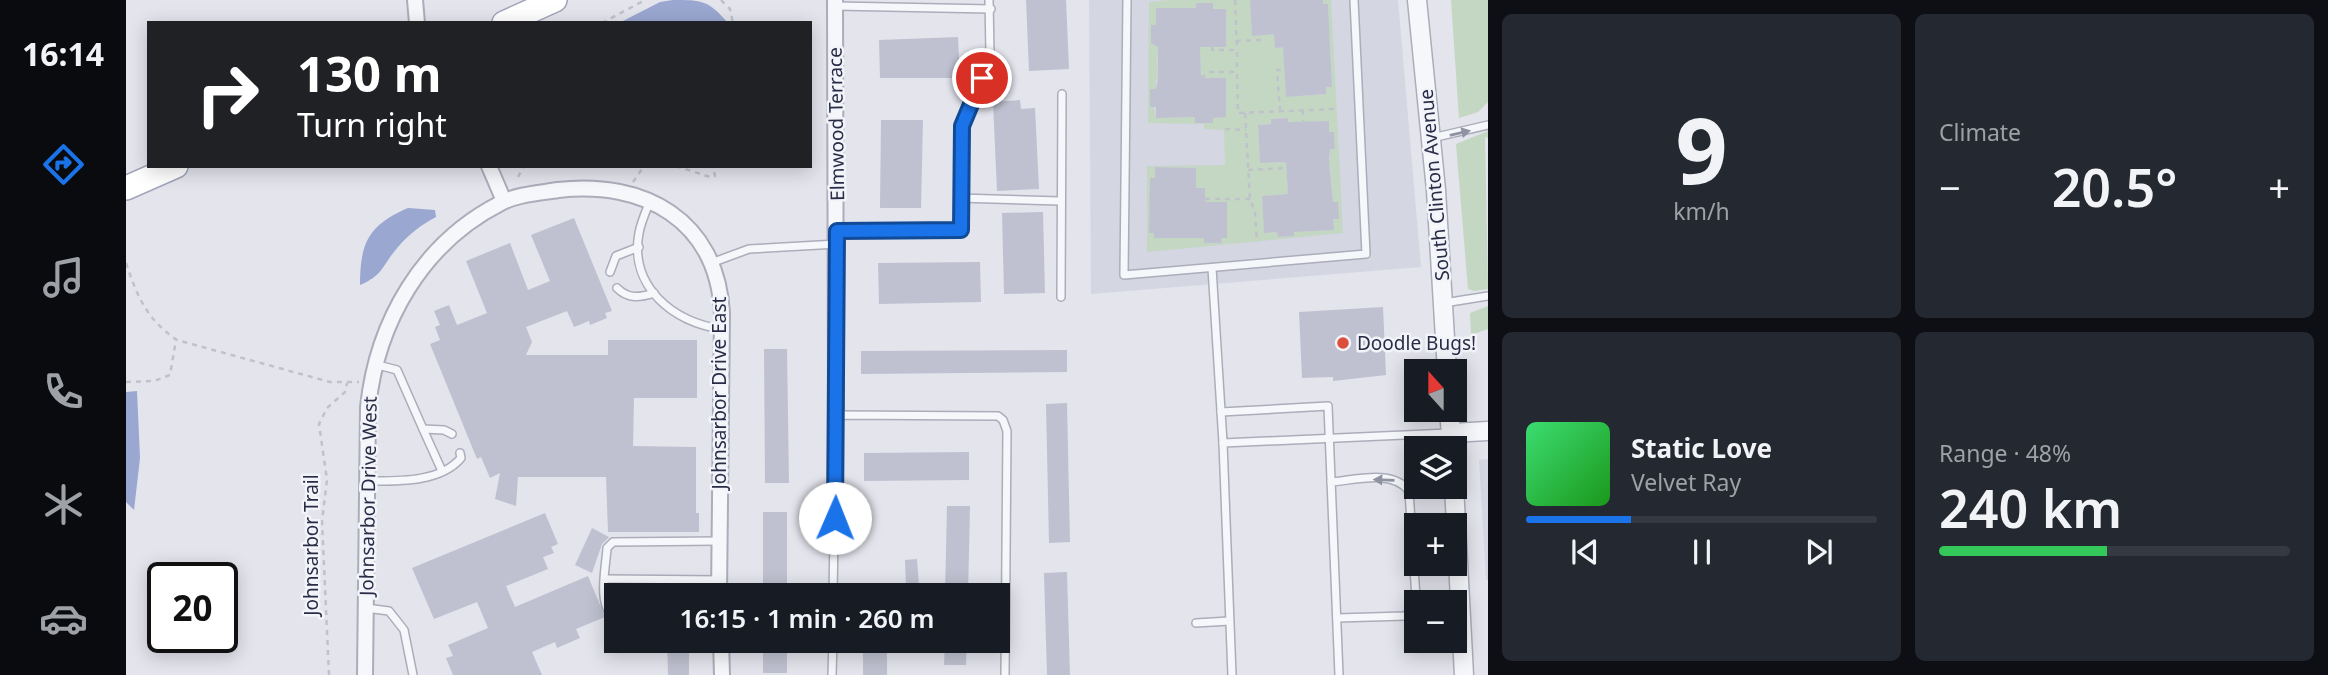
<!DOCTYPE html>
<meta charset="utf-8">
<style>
:root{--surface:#171b24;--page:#242831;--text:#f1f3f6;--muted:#9ea1a6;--line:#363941;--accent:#1a73e8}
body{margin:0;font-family:"Noto Sans",sans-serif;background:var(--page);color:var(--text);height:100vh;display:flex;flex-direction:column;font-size:26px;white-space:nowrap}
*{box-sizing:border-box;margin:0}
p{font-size:23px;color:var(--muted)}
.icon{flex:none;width:38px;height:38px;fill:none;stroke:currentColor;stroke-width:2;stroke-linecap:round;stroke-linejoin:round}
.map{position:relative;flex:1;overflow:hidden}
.details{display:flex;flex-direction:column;gap:14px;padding:14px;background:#0d0f14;width:840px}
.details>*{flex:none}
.hud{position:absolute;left:21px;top:21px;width:665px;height:147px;border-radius:0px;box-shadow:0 4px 18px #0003;background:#202124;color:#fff;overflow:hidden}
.needle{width:46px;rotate:339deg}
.tools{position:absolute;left:1278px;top:359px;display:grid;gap:14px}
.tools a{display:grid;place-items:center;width:63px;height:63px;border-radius:0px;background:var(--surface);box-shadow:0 4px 18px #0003;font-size:35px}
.speed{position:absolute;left:21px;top:562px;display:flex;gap:14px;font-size:35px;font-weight:700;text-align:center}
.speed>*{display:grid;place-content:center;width:91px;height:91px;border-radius:50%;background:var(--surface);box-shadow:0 4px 18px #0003;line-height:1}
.speed .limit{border:4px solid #111;border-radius:10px;background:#fff;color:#111}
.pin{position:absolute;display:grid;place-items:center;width:60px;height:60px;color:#fff;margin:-30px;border:4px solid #fff;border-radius:50%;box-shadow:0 2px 7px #0007}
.me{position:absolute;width:77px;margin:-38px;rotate:1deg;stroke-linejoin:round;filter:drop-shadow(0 0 5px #0008)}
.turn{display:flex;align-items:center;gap:24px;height:147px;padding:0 35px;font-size:32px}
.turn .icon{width:91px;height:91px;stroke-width:2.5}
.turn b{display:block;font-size:49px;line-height:60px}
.big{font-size:52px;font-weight:600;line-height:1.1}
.details .widget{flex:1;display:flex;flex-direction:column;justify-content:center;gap:10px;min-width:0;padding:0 24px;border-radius:10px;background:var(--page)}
.details .dial{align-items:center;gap:0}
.dial b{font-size:91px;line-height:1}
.song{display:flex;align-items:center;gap:21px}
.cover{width:84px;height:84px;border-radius:10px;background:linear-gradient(135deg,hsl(140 70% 55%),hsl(120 70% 35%))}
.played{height:7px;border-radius:4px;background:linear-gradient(90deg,var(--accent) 30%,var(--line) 30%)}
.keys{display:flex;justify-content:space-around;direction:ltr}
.heat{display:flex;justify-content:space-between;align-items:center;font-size:38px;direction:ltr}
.charge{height:10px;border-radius:5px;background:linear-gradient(90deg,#34c759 48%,var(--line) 0)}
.details .tiles{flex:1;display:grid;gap:14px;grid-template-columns:repeat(2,1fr)}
.trip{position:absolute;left:478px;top:583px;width:406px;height:70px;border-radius:0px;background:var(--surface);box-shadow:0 4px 18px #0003;font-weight:600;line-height:70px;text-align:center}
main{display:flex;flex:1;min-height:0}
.tabs{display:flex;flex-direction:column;width:126px;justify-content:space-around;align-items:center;background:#090b0e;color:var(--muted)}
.tabs .icon{width:49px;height:49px}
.tabs .on{color:var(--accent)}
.tabs b{font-size:32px;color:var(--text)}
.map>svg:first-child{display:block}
.built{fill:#d4d6e2}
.green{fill:#c3d7c3;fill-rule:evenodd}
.water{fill:#9aa7d0}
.building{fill:#bfc1d0}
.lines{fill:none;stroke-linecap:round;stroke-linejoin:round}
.service-casing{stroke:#abadba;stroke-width:10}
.minor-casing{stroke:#abadba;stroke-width:18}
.tertiary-casing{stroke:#abadba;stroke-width:21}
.primary-casing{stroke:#a1a4ba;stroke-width:26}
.path{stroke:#c0c2cb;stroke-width:2.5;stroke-dasharray:5 5;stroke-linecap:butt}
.service{stroke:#f6f7fa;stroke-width:7}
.minor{stroke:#f6f7fa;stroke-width:14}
.tertiary{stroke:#f6f7fa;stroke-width:18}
.primary{stroke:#fff;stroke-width:23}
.oneway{fill:#8f92a0}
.route-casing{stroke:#114b97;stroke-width:18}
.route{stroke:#1a73e8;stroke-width:12}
.poi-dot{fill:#dd4d3c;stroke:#f3f4f9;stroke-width:2.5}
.labels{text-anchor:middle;stroke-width:5;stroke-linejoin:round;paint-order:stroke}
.street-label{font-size:19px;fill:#282c47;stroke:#f3f4f9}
.poi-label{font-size:19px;fill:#282c47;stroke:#f3f4f9;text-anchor:start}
</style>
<main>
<nav class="tabs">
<b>16:14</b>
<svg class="icon on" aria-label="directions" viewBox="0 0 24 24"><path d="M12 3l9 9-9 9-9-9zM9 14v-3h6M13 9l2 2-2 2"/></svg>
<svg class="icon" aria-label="music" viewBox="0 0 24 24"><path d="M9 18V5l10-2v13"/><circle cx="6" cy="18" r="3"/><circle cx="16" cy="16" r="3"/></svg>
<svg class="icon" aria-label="phone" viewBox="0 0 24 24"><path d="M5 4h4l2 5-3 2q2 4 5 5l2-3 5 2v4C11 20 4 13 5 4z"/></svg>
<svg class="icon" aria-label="climate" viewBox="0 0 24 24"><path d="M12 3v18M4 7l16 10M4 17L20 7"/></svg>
<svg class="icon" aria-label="car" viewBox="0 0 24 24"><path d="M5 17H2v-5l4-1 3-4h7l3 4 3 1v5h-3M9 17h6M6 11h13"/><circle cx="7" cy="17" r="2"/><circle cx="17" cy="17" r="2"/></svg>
</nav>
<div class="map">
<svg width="1362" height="675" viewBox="0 0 1362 675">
<rect width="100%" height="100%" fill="#e3e4ec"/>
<g class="built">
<polygon points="963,0 1272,0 1295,267 965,294"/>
<polygon points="1362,459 1362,580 1360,580 1353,460"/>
</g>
<g class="green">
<path d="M 1043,0 L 1124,0 L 1126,35 L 1148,34 L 1149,47 L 1157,47 L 1161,97 L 1200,94 L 1200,87 L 1206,87 L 1204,38 L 1198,25 L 1203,24 L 1202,5 L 1197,5 L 1197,0 L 1205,0 L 1217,233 L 1021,252 L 1021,166 L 1099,165 L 1098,130 L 1078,129 L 1078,124 L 1022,123 L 1023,2 ZM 1070,3 L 1087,3 L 1087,9 L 1100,9 L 1100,47 L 1074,47 L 1075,78 L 1100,78 L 1100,117 L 1087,118 L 1087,123 L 1069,123 L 1069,117 L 1030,118 L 1024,89 L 1030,89 L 1030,79 L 1036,79 C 1030,70 1029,56 1036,46 L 1025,42 L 1025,26 L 1030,25 L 1030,8 L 1070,8 ZM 1162,118 L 1163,124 L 1203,121 L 1203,132 L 1208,132 L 1209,148 L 1204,149 L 1204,160 L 1198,160 L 1204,165 L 1207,202 L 1212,202 L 1212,219 L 1207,219 L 1208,230 L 1168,232 L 1168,236 L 1152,237 L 1151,232 L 1138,233 L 1136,196 L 1162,194 L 1160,162 L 1134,163 L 1132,125 L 1145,124 L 1145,119 ZM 1029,167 L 1070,168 L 1070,188 L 1079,188 L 1079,202 L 1101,202 L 1101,238 L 1095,238 L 1095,243 L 1078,243 L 1078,238 L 1029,238 L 1028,233 L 1023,233 L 1023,210 L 1029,209 L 1024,195 L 1024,178 L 1029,178 Z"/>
<polygon points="1325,0 1362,0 1362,102 1352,112 1333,118"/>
<polygon points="1362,131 1362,138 1359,137 1362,289 1348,291 1342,289 1330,144"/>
<polygon points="1362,306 1362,329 1345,335 1344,313"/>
</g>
<g class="water">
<path d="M 547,0 C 576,0 582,0 602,23 L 493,23 L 534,2 Z"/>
<path d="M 282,208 L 309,210 L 310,217 C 295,225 283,234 272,247 C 256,265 258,275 234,285 C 234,242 243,225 282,208 Z"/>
<polygon points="11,391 14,458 8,510 0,502 0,392"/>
</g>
<g class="building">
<polygon points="900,0 940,0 943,69 903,71"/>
<polygon points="1124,0 1197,0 1197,4 1202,4 1206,87 1200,87 1200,94 1160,97 1157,47 1149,48 1148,34 1126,36"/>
<polygon points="1070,3 1087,3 1087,9 1100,9 1100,47 1074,47 1075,78 1100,78 1100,117 1087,118 1087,123 1069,123 1069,117 1030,118 1030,107 1024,107 1024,89 1030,89 1032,79 1032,47 1025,43 1025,25 1030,25 1030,8 1070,8"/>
<polygon points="832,37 834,78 754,78 753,40"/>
<polygon points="894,100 895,109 909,108 913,189 871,191 867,102"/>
<polygon points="1162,118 1162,122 1203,121 1203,132 1208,132 1209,149 1204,149 1203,160 1207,202 1212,202 1213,219 1207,219 1208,230 1168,232 1168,236 1152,237 1151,232 1138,233 1136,196 1162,194 1160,162 1134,163 1132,125 1145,124 1145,119"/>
<polygon points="755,120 797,120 795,208 754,208"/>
<polygon points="1029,167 1070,168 1070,188 1079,188 1079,202 1101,202 1101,238 1095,238 1096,243 1078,243 1078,238 1028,238 1028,233 1023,233 1024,178 1029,178"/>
<polygon points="917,212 919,293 878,294 876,213"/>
<polygon points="448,218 486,311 479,313 481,318 464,325 463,321 448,327 441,311 400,327 406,342 400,355 482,355 482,340 571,340 571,398 508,398 507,446 570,447 570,513 573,513 573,532 482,532 480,477 392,477 390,506 369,499 374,473 364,478 355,457 351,459 304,344 314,340 309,327 314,325 308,311 323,305 331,325 361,313 340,261 384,243 402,290 424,281 405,235"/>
<polygon points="854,262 855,302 753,304 752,263"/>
<polygon points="1257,307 1260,375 1207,381 1207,377 1176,378 1173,312"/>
<polygon points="638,349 661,349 663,483 639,483"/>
<polygon points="941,350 941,372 735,374 735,351"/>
<polygon points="941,403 944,542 923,543 920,404"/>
<polygon points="843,452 843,480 738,481 738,453"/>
<polygon points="821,506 844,506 842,595 819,595"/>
<rect x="637" y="512" width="24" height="83"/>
<polygon points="419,513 432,544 425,547 428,553 417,557 422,569 380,586 389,607 462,576 479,617 450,629 454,638 431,648 429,642 406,652 416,675 327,675 320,658 327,656 322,645 362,628 351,602 308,619 286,568"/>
<polygon points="466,528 483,537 476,544 466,573 449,565"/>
<polygon points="791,559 793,586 780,587 779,560"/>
<polygon points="941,572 944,675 921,675 918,573"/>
<polygon points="490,628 490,647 479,648 478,629"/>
<polygon points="541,640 563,640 563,675 542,675"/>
<rect x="637" y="640" width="24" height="33"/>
<rect x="737" y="640" width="24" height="35"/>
<polygon points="819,640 841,640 840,665 818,665"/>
</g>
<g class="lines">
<g class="service-casing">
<g id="service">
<polyline points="1001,0 998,275 1240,254 1228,0"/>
<polyline points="710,6 865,9"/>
<polyline points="1306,138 1362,125"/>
<polyline points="833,198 934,201"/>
<path d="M 524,201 C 520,211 515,222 513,233 C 503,286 547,323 596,329"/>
<polyline points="711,231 835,230 836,126 848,102 864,54 863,0"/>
<polyline points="585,263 623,249 711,244"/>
<polyline points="1086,268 1097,443 1323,433"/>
<polyline points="484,272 490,256 513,247"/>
<path d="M 491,288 C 502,299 513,298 528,293"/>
<polyline points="935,297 936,94"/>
<polyline points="1318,303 1362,296"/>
<polyline points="248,364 271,370 297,429 318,430 326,434"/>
<polyline points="1095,412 1202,406 1213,675"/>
<polyline points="297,429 316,471"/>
<polyline points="1097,443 1106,675"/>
<path d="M 241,481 C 271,481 314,483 335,458 L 334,453"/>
<path d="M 1205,482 C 1229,480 1267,469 1283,491 L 1290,598 L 1289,605 L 1279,616 L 1211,618"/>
<polyline points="479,579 593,580"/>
<polyline points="707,595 710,415 872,416 877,420 881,431 879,675"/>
<polyline points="240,608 263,611 278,630 287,675"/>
<path d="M 490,619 C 470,608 480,567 481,548 L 487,542 L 593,541"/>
<polyline points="1070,623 1103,621"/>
<polyline points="706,675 707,640"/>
</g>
</g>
<g class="minor-casing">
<g id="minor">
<polyline points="289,0 291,23"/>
<polyline points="709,0 710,415"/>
<polyline points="363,166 378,201"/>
<polyline points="595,640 596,675"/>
<path d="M 239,675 L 242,407 C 251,322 296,243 375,203 C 392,194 414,193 432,190 C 518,180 591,220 596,313 L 593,595"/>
</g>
</g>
<g class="tertiary-casing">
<g id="tertiary">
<polyline points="1291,0 1310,190 1321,371"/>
<polyline points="1323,410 1326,448"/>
<polyline points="1325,433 1362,431"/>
<polyline points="1328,486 1338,675"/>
</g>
</g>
<g class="primary-casing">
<g id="primary">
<polyline points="378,23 429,0"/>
<polyline points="0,188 50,166"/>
</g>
</g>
<g class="path">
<polyline points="595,0 604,9 607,23"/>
<polyline points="1109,0 1111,50"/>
<polyline points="476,23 519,0"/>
<polyline points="1110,41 1135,40 1135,35"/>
<polyline points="1086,47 1086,50 1111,50 1111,72"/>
<polyline points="1075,78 1083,72 1111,72 1112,113 1210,109"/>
<polyline points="1177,110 1177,121"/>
<polyline points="1154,111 1151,70 1159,70"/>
<polyline points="1119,113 1124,199 1129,212 1131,242"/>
<polyline points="1099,129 1120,130"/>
<polyline points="550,166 584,177 589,176 587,166"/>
<polyline points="1122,170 1161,168"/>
<polyline points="392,177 398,166"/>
<polyline points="507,182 518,166"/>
<polyline points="1079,199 1124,199"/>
<path d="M 0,263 C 11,296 21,320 51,340 L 204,382 L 233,382"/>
<polyline points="0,382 28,381 44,375 50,340"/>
<polyline points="203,675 196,521 201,480 193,424 201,408 219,392 221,383"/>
</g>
<use href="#service" class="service"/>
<use href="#minor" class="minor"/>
<use href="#tertiary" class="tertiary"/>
<use href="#primary" class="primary"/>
</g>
<defs><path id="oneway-solid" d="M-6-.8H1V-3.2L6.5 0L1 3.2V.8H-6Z" transform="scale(1.75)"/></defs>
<g class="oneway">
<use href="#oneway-solid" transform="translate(1334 133) rotate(-13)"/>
<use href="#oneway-solid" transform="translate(1258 480) rotate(-178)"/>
</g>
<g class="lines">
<g class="route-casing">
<polyline id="route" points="709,518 711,231 835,230 836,126 856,78"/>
</g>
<use href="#route" class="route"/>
</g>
<circle class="poi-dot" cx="1217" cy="343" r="7"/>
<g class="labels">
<g class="street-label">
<text transform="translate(710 124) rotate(-91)" y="7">Elmwood Terrace</text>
<text transform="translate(1308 185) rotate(-95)" y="7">South Clinton Avenue</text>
<text transform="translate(593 393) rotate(-90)" y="7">Johnsarbor Drive East</text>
<text transform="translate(242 496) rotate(-89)" y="7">Johnsarbor Drive West</text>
<text transform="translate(185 545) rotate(-90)" y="7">Johnsarbor Trail</text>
</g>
<g class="poi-label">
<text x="1231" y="350">Doodle Bugs!</text>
</g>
</g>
</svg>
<div class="tools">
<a><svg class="needle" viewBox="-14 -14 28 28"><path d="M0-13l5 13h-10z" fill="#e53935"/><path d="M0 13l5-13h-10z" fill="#9ea1a6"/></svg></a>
<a><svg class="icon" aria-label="layers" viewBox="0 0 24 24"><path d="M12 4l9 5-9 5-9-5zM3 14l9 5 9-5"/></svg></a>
<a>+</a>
<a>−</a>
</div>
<div class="speed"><div class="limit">20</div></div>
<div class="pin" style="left:856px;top:78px;background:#d93025"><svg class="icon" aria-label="arrive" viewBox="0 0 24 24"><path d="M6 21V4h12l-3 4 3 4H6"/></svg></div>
<svg class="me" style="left:709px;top:518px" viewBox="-20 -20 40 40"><circle r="19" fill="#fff"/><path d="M0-13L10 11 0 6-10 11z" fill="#1a73e8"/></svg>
<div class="trip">16:15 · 1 min · 260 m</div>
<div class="hud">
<div class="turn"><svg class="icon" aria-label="right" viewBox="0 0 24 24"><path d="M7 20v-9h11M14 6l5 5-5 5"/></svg><div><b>130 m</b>Turn right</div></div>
</div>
</div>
<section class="details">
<div class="tiles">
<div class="widget dial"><b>9</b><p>km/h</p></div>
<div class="widget"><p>Climate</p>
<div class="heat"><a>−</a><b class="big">20.5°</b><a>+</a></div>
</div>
<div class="widget">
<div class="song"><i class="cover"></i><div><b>Static Love</b><p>Velvet Ray</p></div></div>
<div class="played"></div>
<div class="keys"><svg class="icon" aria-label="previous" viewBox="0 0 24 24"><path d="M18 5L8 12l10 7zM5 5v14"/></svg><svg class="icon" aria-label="pause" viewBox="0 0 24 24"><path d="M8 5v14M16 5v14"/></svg><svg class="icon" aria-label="next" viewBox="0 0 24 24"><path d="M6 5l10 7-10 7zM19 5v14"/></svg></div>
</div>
<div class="widget"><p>Range · 48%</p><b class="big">240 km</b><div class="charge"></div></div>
</div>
</section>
</main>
